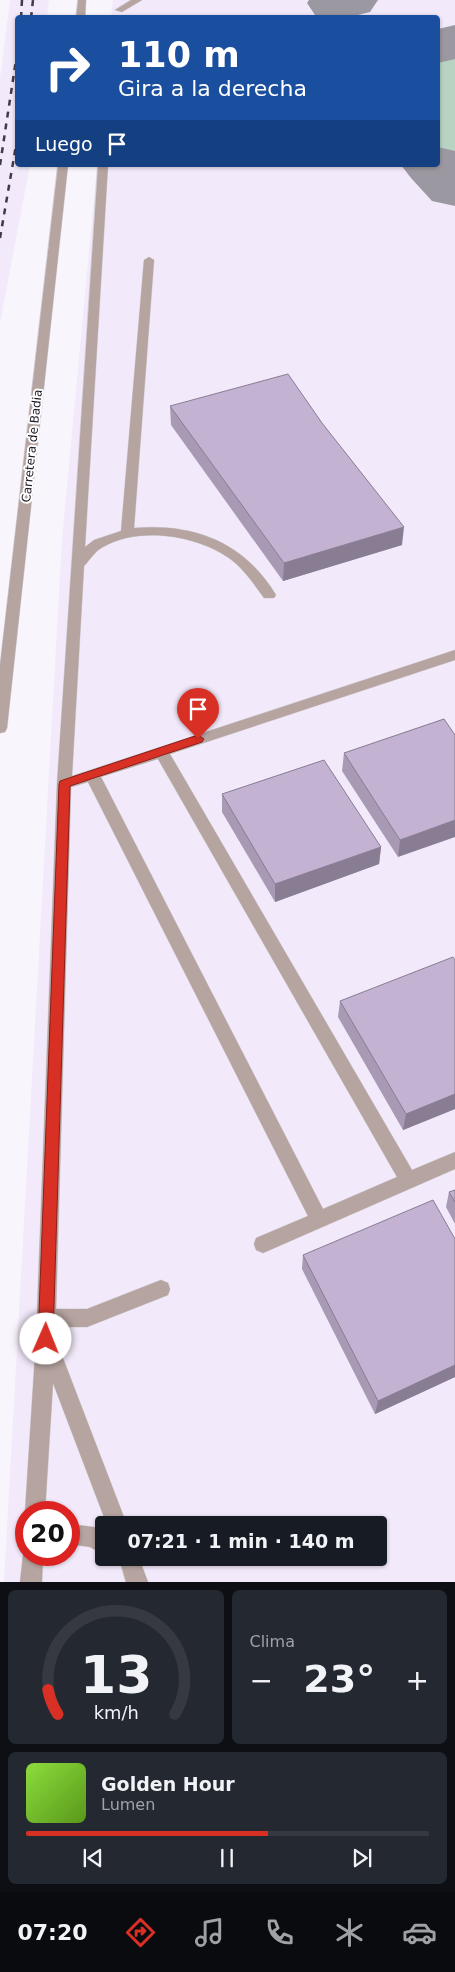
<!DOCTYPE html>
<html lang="es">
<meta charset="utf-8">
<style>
:root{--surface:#171b24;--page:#242831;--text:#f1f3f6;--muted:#9ea1a6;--line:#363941;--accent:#d93025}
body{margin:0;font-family:"DejaVu Sans",sans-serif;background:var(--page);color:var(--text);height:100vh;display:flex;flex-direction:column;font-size:19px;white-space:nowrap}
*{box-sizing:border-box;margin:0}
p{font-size:16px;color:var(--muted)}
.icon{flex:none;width:28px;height:28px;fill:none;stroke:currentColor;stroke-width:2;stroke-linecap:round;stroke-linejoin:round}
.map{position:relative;height:1582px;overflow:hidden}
.panel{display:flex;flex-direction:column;gap:8px;padding:8px;background:#0d0f14;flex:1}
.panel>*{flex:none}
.hud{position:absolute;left:15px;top:15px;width:425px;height:152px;border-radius:5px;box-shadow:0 1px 4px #0004;background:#1a4fa0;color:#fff;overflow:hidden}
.speed{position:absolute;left:15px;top:1501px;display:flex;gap:10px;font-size:25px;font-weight:700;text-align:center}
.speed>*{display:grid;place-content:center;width:65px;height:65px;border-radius:50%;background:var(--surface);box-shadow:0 1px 4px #0004;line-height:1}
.speed .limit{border:8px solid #d22;background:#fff;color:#111}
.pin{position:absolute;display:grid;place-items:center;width:42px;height:42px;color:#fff;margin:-51px -21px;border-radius:50% 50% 50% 0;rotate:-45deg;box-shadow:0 0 5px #0007}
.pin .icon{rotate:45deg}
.me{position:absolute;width:55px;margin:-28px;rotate:1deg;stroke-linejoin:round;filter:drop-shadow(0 0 4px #0008)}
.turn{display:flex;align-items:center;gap:18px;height:105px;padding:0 20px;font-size:22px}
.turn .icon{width:65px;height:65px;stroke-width:2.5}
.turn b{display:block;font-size:35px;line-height:42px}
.then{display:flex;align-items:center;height:48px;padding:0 20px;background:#0003;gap:10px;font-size:19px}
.big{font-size:38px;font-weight:700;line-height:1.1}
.panel .tile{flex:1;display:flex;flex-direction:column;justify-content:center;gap:8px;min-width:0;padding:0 18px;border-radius:8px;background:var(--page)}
.panel .dial{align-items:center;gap:0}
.dial svg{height:130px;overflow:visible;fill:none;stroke:var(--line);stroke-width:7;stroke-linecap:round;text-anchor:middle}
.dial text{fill:var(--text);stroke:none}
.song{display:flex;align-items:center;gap:15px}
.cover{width:60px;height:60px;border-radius:8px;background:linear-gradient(135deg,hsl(90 70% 55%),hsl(90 70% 35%))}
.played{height:5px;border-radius:2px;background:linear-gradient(90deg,var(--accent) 60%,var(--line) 60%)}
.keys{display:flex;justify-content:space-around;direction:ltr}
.heat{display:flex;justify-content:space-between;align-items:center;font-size:28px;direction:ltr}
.panel .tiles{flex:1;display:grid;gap:8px;grid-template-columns:1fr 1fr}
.tile:last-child{grid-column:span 2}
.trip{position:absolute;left:95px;top:1516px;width:292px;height:50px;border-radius:5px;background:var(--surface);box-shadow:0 1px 4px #0004;font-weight:700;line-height:50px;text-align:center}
.menu{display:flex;height:80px;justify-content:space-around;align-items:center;background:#090b0e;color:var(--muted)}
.menu .icon{width:35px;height:35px}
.menu .on{color:var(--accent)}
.menu b{font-size:22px;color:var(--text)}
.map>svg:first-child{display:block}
.built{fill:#f2e9fa;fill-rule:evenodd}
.green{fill:#b8d3c2}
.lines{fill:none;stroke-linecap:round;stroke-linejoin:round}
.taxiway{fill:#9c98a1;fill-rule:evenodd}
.minor-casing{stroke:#d6d1d9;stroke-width:1}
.minor{fill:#b5a4a0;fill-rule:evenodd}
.rail{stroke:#403b46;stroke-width:2.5;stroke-dasharray:6 6;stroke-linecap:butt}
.wall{fill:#a899b5}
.shaded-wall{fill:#887d93}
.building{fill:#c3b2d2;stroke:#887d93}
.route{fill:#d93025;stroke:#8d1f18}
.labels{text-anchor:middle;stroke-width:4;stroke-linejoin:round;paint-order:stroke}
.street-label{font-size:12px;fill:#1c1622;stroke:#fff}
</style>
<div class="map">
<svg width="455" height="1582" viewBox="0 0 455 1582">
<rect width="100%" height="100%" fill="#f9f5fc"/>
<g class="built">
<polygon points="10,0 49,0 47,17 18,18 18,165 30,165 0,323 0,79"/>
<path d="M 113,0 L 455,0 L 455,1582 L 4,1582 L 62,540 L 97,165 L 438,165 L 438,18 L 111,17 ZM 26,1512 L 69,1512 L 69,1555 L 26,1555 ZM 104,1525 L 379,1525 L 379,1558 L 104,1558 Z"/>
</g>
<polygon class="green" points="455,56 455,166 438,149 438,58"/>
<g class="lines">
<g class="taxiway">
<polygon points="309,0 378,0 370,12 346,18 315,15 307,3"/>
<polygon points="455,25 455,59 438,63 438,29"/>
<polygon points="438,147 455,151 455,206 432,201 411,178 401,165 438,165"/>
</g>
<g class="minor-casing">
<g id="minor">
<polygon points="78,0 86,0 85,18 76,18"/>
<polygon points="131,0 142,0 122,12 115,10"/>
<polygon points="58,165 68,165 7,728 5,732 0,733 0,665"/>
<path d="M 98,165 L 108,165 L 85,547 L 94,540 L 121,531 L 144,260 L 149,257 L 154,260 L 134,528 C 194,523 244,542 276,595 L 274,598 L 264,598 C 254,584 243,568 229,558 C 196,535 139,526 103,547 C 95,551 90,560 84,566 L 72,776 L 455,650 L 455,660 L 170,754 L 412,1170 L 455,1152 L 455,1169 L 263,1253 L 256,1250 L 254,1244 L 256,1238 L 308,1216 L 88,782 L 71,787 L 56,1309 L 87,1309 L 161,1280 L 168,1283 L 170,1289 L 168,1295 L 87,1327 L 56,1327 L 56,1340 L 127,1525 L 107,1525 L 53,1383 L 45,1512 L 26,1512 L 26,1516 L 25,1512 L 36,1339 L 57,784 ZM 158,759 L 397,1177 L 323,1209 L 101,777 Z"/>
<polygon points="69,1524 94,1527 104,1532 104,1555 90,1547 69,1544"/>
<polygon points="26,1548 26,1555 43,1555 42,1582 20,1582 23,1555"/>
<polygon points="119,1558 139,1558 148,1582 126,1582"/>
</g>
</g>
<use href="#minor" class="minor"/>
<g class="rail">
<polyline points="21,18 22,0"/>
<polyline points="31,18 33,0"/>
<polyline points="0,165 18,47"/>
<polyline points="0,238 18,134"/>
</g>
</g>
<g class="wall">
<polygon points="170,406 402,545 283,581 171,425"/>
<polygon points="444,719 398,857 342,771 344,753"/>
<polygon points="222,794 381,847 379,864 275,902 222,812"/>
<polygon points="455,960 455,1109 403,1130 338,1017 340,1001"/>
<polygon points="455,1190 455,1224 446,1207 449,1192"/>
<polygon points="455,1239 455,1377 375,1414 302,1269 303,1255"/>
</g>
<g class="shaded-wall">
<polygon points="404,527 402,545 283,581 284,563"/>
<polygon points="455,820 455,837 398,857 400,840"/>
<polygon points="381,847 379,864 275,902 275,884"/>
<polygon points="455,1094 455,1109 403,1130 406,1114"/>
<polygon points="455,1365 455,1377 375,1414 378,1401"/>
</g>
<g class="building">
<polygon points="288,374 322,423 404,527 284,563 170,406"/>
<polygon points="444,719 455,735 455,820 400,840 344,753"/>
<polygon points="324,760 381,847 275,884 222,794"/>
<polygon points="453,957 455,960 455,1094 406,1114 340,1001"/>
<polygon points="455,1190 455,1202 449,1192"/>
<polygon points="433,1200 455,1239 455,1365 378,1401 303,1255"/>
</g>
<polygon class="route" points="198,735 204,739 202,742 70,786 53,1339 51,1344 46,1346 41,1344 38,1339 59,784 60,781"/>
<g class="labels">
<g class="street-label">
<text transform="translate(32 446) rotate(-84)" y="4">Carretera de Badia</text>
</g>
</g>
</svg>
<div class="speed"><div class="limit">20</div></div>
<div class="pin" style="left:198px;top:739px;background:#d93025"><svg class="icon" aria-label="arrive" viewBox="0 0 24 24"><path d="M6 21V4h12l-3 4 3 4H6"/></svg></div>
<svg class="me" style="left:46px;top:1339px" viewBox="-20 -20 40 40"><circle r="19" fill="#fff"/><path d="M0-13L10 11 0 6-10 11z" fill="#d93025"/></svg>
<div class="trip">07:21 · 1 min · 140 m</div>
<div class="hud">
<div class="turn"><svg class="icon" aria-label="right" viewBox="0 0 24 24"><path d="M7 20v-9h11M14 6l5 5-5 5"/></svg><div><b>110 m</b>Gira a la derecha</div></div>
<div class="then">Luego<svg class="icon" aria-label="arrive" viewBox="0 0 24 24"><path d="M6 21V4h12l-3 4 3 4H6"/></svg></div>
</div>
</div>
<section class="panel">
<div class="tiles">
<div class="tile dial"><svg viewBox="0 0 100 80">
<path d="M14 69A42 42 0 1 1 86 69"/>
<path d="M14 69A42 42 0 0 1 8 54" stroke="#d93025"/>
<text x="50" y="56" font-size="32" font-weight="700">13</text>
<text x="50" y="72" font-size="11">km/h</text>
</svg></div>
<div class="tile"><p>Clima</p>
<div class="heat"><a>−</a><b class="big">23°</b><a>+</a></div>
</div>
<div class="tile">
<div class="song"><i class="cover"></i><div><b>Golden Hour</b><p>Lumen</p></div></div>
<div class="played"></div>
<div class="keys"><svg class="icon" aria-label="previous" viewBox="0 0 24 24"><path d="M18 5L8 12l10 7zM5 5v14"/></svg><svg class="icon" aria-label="pause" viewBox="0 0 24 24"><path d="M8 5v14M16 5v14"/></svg><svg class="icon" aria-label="next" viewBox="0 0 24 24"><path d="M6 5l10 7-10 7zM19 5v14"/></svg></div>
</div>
</div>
</section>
<nav class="menu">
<b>07:20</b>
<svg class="icon on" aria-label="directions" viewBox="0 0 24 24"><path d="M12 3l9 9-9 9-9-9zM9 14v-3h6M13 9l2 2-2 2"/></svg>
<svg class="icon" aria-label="music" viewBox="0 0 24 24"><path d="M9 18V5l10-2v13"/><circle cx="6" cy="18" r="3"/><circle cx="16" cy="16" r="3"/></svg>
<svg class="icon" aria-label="phone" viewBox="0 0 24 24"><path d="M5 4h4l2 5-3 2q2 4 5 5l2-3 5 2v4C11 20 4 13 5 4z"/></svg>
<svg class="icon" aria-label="climate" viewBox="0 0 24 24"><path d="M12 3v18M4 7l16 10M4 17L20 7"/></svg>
<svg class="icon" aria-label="car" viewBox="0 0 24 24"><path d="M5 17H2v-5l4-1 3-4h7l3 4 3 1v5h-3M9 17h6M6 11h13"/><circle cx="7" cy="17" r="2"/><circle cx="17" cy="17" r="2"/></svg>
</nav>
